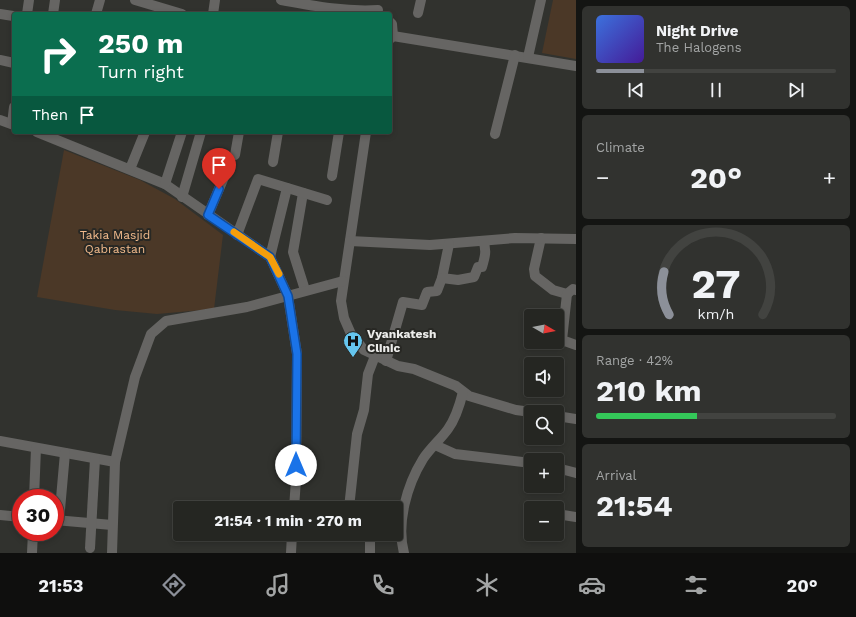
<!DOCTYPE html>
<meta charset="utf-8">
<style>
:root{--surface:#252622;--page:#31322f;--text:#f1f3f6;--muted:#a3a5a5;--line:#424340;--accent:#8c9099}
body{margin:0;font-family:"Work Sans",sans-serif;background:var(--page);color:var(--text);height:100vh;display:flex;flex-direction:column;font-size:15px;white-space:nowrap}
*{box-sizing:border-box;margin:0}
p{font-size:13px;color:var(--muted)}
.icon{flex:none;width:22px;height:22px;fill:none;stroke:currentColor;stroke-width:2;stroke-linecap:round;stroke-linejoin:round}
.map{position:relative;flex:1;overflow:hidden}
.panel{display:flex;flex-direction:column;gap:6px;padding:6px;background:#141513;width:280px}
.panel>*{flex:none}
.hud{position:absolute;left:12px;top:12px;width:380px;height:122px;border-radius:4px;box-shadow:0 2px 6px #0003,0 0 0 1px var(--line);background:#0b6e4f;color:#fff;overflow:hidden}
.needle{width:26px;rotate:99deg}
.buttons{position:absolute;left:524px;top:309px;display:grid;gap:8px}
.buttons a{display:grid;place-items:center;width:40px;height:40px;border-radius:4px;background:var(--surface);box-shadow:0 2px 6px #0003,0 0 0 1px var(--line);font-size:20px}
.speed{position:absolute;left:12px;top:489px;display:flex;gap:8px;font-size:20px;font-weight:700;text-align:center}
.speed>*{display:grid;place-content:center;width:52px;height:52px;border-radius:50%;background:var(--surface);box-shadow:0 2px 6px #0003,0 0 0 1px var(--line);line-height:1}
.speed .limit{border:6px solid #d22;background:#fff;color:#111}
.pin{position:absolute;display:grid;place-items:center;width:34px;height:34px;color:#fff;margin:-41px -17px;border-radius:50% 50% 50% 0;rotate:-45deg;box-shadow:0 0 4px #0007}
.pin .icon{rotate:45deg}
.me{position:absolute;width:44px;margin:-22px;rotate:0deg;stroke-linejoin:round;filter:drop-shadow(0 0 3px #0008)}
.turn{display:flex;align-items:center;gap:14px;height:84px;padding:0 20px;font-size:18px}
.turn .icon{width:52px;height:52px;stroke-width:2.5}
.turn b{display:block;font-size:28px;line-height:34px}
.then{display:flex;align-items:center;height:38px;padding:0 20px;background:#0003;gap:8px;font-size:15px}
.big{font-size:30px;font-weight:700;line-height:1.1}
.panel .card{flex:1;display:flex;flex-direction:column;justify-content:center;gap:6px;min-width:0;padding:0 14px;border-radius:6px;background:var(--page)}
.panel .dial{align-items:center;gap:0}
.dial svg{height:104px;overflow:visible;fill:none;stroke:var(--line);stroke-width:7;stroke-linecap:round;text-anchor:middle}
.dial text{fill:var(--text);stroke:none}
.song{display:flex;align-items:center;gap:12px}
.cover{width:48px;height:48px;border-radius:6px;background:linear-gradient(135deg,hsl(220 70% 55%),hsl(260 70% 35%))}
.played{height:4px;border-radius:2px;background:linear-gradient(90deg,var(--accent) 20%,var(--line) 20%)}
.keys{display:flex;justify-content:space-around;direction:ltr}
.heat{display:flex;justify-content:space-between;align-items:center;font-size:22px;direction:ltr}
.charge{height:6px;border-radius:3px;background:linear-gradient(90deg,#34c759 42%,var(--line) 0)}
.trip{position:absolute;left:173px;top:501px;width:230px;height:40px;border-radius:4px;background:var(--surface);box-shadow:0 2px 6px #0003,0 0 0 1px var(--line);font-weight:700;line-height:40px;text-align:center}
.menu{display:flex;height:64px;justify-content:space-around;align-items:center;background:#0f0f0e;color:var(--muted)}
.menu .icon{width:28px;height:28px}
.menu .on{color:var(--accent)}
.menu b{font-size:18px;color:var(--text)}
main{display:flex;flex:1;min-height:0}
.map>svg:first-child{display:block}
.green{fill:#4b3827}
.lines{fill:none;stroke-linecap:round;stroke-linejoin:round}
.minor{stroke:#666563;stroke-width:10}
.route-casing{stroke:#114b97;stroke-width:10}
.route{stroke:#1a73e8;stroke-width:7}
.slow{stroke:#f59e0b;stroke-width:7}
.labels{text-anchor:middle;stroke-width:4;stroke-linejoin:round;paint-order:stroke}
.park-label{font-size:12px;fill:#f3bb8c;stroke:#282824}
.poi-label{font-size:12px;font-weight:bold;fill:#ececea;stroke:#282824;text-anchor:start}
</style>
<main>
<div class="map">
<svg width="576" height="553" viewBox="0 0 576 553">
<rect width="100%" height="100%" fill="#31322e"/>
<g class="green">
<polygon points="553,0 576,0 576,59 542,53"/>
<polygon points="64,150 140,180 175,199 223,235 214,309 157,314 115,310 37,297"/>
</g>
<g class="lines">
<g class="minor">
<polyline points="135,0 182,14"/>
<path d="M 281,0 C 314,6 345,12 378,10"/>
<polyline points="418,13 421,0"/>
<polyline points="0,14 13,16"/>
<polyline points="27,14 29,0"/>
<polyline points="53,14 55,0"/>
<polyline points="96,14 100,0"/>
<polyline points="213,14 215,0"/>
<polyline points="390,22 392,24 393,36 390,39"/>
<polyline points="393,36 576,66"/>
<polyline points="528,57 541,0"/>
<polyline points="0,60 14,63"/>
<polyline points="0,120 14,125"/>
<polyline points="12,124 14,107"/>
<polyline points="37,132 165,184 270,257 288,296 297,354 296,480 294,508"/>
<polyline points="366,132 341,301 344,318 351,334 364,350 398,366 414,369 456,386 469,396 516,410 531,412"/>
<polyline points="495,134 515,55"/>
<polyline points="235,155 239,132"/>
<polyline points="273,162 278,132"/>
<polyline points="130,169 145,132"/>
<polyline points="332,176 339,132"/>
<polyline points="165,184 182,132"/>
<polyline points="303,193 293,252 305,290"/>
<polyline points="182,197 201,132"/>
<polyline points="208,215 230,163"/>
<polyline points="237,235 258,179 327,200"/>
<polyline points="541,238 534,269 535,276 553,290 567,294 573,289 576,290"/>
<polyline points="350,241 430,245 515,238 576,239"/>
<polyline points="270,257 287,188"/>
<polyline points="442,278 449,244"/>
<polyline points="567,294 562,340 576,345"/>
<path d="M 386,361 L 403,302 L 422,305 L 427,292 L 437,291 L 442,278 L 458,280 L 474,277 L 478,267 L 482,267 C 485,257 487,250 483,241"/>
<polyline points="557,416 576,419"/>
<polyline points="0,441 115,462"/>
<polyline points="435,445 455,454 531,463"/>
<polyline points="557,468 576,473"/>
<polyline points="34,498 36,448"/>
<polyline points="349,508 357,434 364,410 368,374 375,356"/>
<polyline points="528,509 531,510"/>
<polyline points="557,514 576,517"/>
<polyline points="0,515 21,517"/>
<polyline points="55,520 112,525"/>
<polyline points="59,521 65,453"/>
<polyline points="364,534 370,538 370,553"/>
<polyline points="90,548 95,459"/>
<polyline points="32,553 33,532"/>
<polyline points="112,553 115,462 135,377 151,334 166,321 247,307 343,281"/>
<polyline points="291,553 292,534"/>
<path d="M 404,553 C 396,523 407,485 423,459 C 430,448 441,439 448,429 C 456,418 460,404 463,392"/>
</g>
</g>
<g class="lines">
<g class="route-casing">
<polyline id="route" points="219,189 208,215 270,257 288,296 297,354 296,465"/>
</g>
<use href="#route" class="route"/>
<polyline class="slow" points="234,232 270,257 279,274"/>
</g>
<defs>
<g id="hospital-pin" transform="scale(1)"><path d="M0 17L-7.5 6A9.5 9.5 0 1 1 7.5 6Z" fill="#65c5ee" stroke="#282824"/><path d="M-5-5h3v3.5h4V-5h3V5h-3V1.5h-4V5h-3Z" fill="#111"/></g>
</defs>
<g fill-rule="evenodd">
<use href="#hospital-pin" x="353" y="341"/>
</g>
<g class="labels">
<g class="park-label">
<text x="115" y="239">Takia Masjid<tspan x="115" dy="14">Qabrastan</tspan></text>
</g>
<g class="poi-label">
<text x="367" y="338">Vyankatesh<tspan x="367" dy="14">Clinic</tspan></text>
</g>
</g>
</svg>
<div class="buttons">
<a><svg class="needle" viewBox="-14 -14 28 28"><path d="M0-13l5 13h-10z" fill="#e53935"/><path d="M0 13l5-13h-10z" fill="#a3a5a5"/></svg></a>
<a><svg class="icon" aria-label="sound" viewBox="0 0 24 24"><path d="M4 9h4l5-4v14l-5-4H4zM17 9q2 3 0 6"/></svg></a>
<a><svg class="icon" aria-label="search" viewBox="0 0 24 24"><circle cx="10" cy="10" r="6"/><path d="M15 15l6 6"/></svg></a>
<a>+</a>
<a>−</a>
</div>
<div class="speed"><div class="limit">30</div></div>
<div class="pin" style="left:219px;top:189px;background:#d93025"><svg class="icon" aria-label="arrive" viewBox="0 0 24 24"><path d="M6 21V4h12l-3 4 3 4H6"/></svg></div>
<svg class="me" style="left:296px;top:465px" viewBox="-20 -20 40 40"><circle r="19" fill="#fff"/><path d="M0-13L10 11 0 6-10 11z" fill="#1a73e8"/></svg>
<div class="trip">21:54 · 1 min · 270 m</div>
<div class="hud">
<div class="turn"><svg class="icon" aria-label="right" viewBox="0 0 24 24"><path d="M7 20v-9h11M14 6l5 5-5 5"/></svg><div><b>250 m</b>Turn right</div></div>
<div class="then">Then<svg class="icon" aria-label="arrive" viewBox="0 0 24 24"><path d="M6 21V4h12l-3 4 3 4H6"/></svg></div>
</div>
</div>
<section class="panel">
<div class="card">
<div class="song"><i class="cover"></i><div><b>Night Drive</b><p>The Halogens</p></div></div>
<div class="played"></div>
<div class="keys"><svg class="icon" aria-label="previous" viewBox="0 0 24 24"><path d="M18 5L8 12l10 7zM5 5v14"/></svg><svg class="icon" aria-label="pause" viewBox="0 0 24 24"><path d="M8 5v14M16 5v14"/></svg><svg class="icon" aria-label="next" viewBox="0 0 24 24"><path d="M6 5l10 7-10 7zM19 5v14"/></svg></div>
</div>
<div class="card"><p>Climate</p>
<div class="heat"><a>−</a><b class="big">20°</b><a>+</a></div>
</div>
<div class="card dial"><svg viewBox="0 0 100 80">
<path d="M14 69A42 42 0 1 1 86 69"/>
<path d="M14 69A42 42 0 0 1 10 36" stroke="#8c9099"/>
<text x="50" y="56" font-size="32" font-weight="700">27</text>
<text x="50" y="72" font-size="11">km/h</text>
</svg></div>
<div class="card"><p>Range · 42%</p><b class="big">210 km</b><div class="charge"></div></div>
<div class="card"><p>Arrival</p><b class="big">21:54</b></div>
</section>
</main>
<nav class="menu">
<b>21:53</b>
<svg class="icon on" aria-label="directions" viewBox="0 0 24 24"><path d="M12 3l9 9-9 9-9-9zM9 14v-3h6M13 9l2 2-2 2"/></svg>
<svg class="icon" aria-label="music" viewBox="0 0 24 24"><path d="M9 18V5l10-2v13"/><circle cx="6" cy="18" r="3"/><circle cx="16" cy="16" r="3"/></svg>
<svg class="icon" aria-label="phone" viewBox="0 0 24 24"><path d="M5 4h4l2 5-3 2q2 4 5 5l2-3 5 2v4C11 20 4 13 5 4z"/></svg>
<svg class="icon" aria-label="climate" viewBox="0 0 24 24"><path d="M12 3v18M4 7l16 10M4 17L20 7"/></svg>
<svg class="icon" aria-label="car" viewBox="0 0 24 24"><path d="M5 17H2v-5l4-1 3-4h7l3 4 3 1v5h-3M9 17h6M6 11h13"/><circle cx="7" cy="17" r="2"/><circle cx="17" cy="17" r="2"/></svg>
<svg class="icon" aria-label="filters" viewBox="0 0 24 24"><path d="M4 7h16M4 17h16"/><circle cx="9" cy="7" r="2"/><circle cx="15" cy="17" r="2"/></svg>
<b>20°</b>
</nav>
